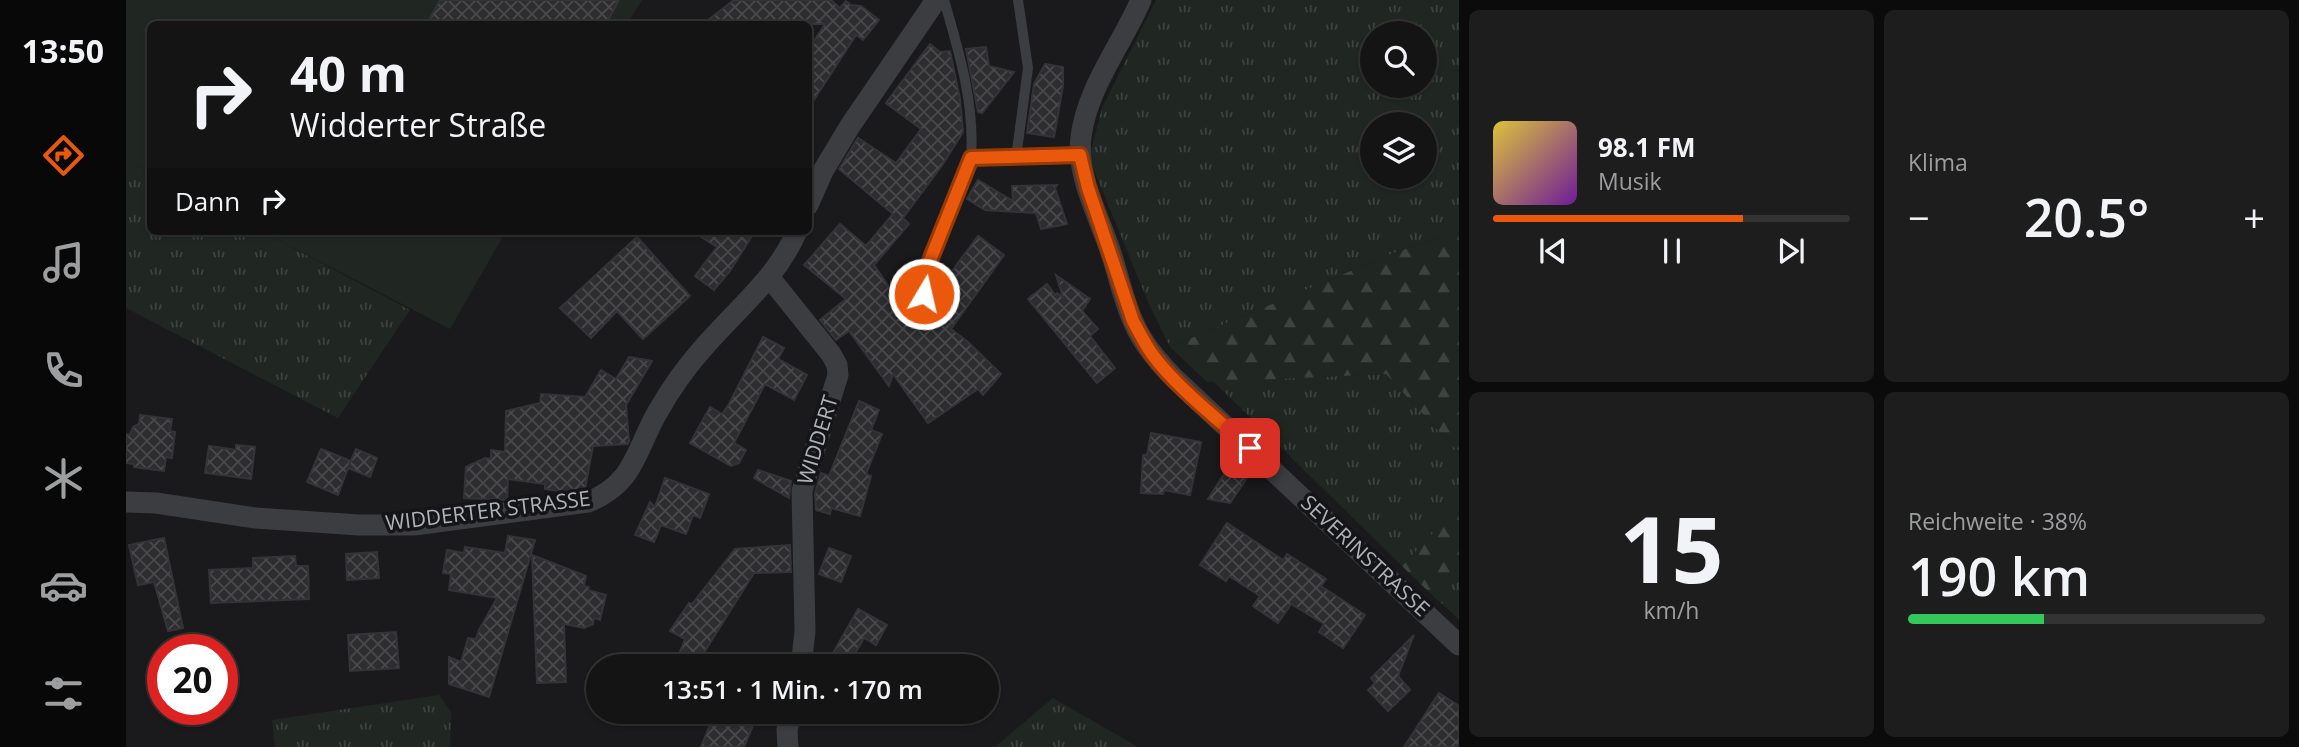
<!DOCTYPE html>
<html lang="de">
<meta charset="utf-8">
<style>
:root{--surface:#141415;--page:#1d1d1e;--text:#f1f3f6;--muted:#9d9ea0;--line:#333334;--accent:#ea580c}
body{margin:0;font-family:"Open Sans",sans-serif;background:var(--page);color:var(--text);height:100vh;display:flex;flex-direction:column;font-size:26px;white-space:nowrap}
*{box-sizing:border-box;margin:0}
p{font-size:23px;color:var(--muted)}
.icon{flex:none;width:38px;height:38px;fill:none;stroke:currentColor;stroke-width:2;stroke-linecap:round;stroke-linejoin:round}
.map{position:relative;flex:1;overflow:hidden}
.details{display:flex;flex-direction:column;gap:10px;padding:10px;background:#0b0b0c;width:840px}
.details>*{flex:none}
.guide{position:absolute;left:21px;top:21px;width:665px;height:214px;border-radius:10px;box-shadow:0 2px 5px #0004,0 0 0 2px var(--line);background:#141415;color:var(--text);overflow:hidden}
.buttons{position:absolute;left:1234px;top:21px;display:grid;gap:14px}
.buttons a{display:grid;place-items:center;width:77px;height:77px;border-radius:50%;background:var(--surface);box-shadow:0 2px 5px #0004,0 0 0 2px var(--line);font-size:35px}
.speed{position:absolute;left:21px;top:634px;display:flex;gap:14px;font-size:35px;font-weight:700;text-align:center}
.speed>*{display:grid;place-content:center;width:91px;height:91px;border-radius:50%;background:var(--surface);box-shadow:0 2px 5px #0004,0 0 0 2px var(--line);line-height:1}
.speed .limit{border:10px solid #d22;background:#fff;color:#111}
.pin{position:absolute;display:grid;place-items:center;width:60px;height:60px;color:#fff;margin:-30px;border-radius:14px;box-shadow:0 4px 10px #0006}
.me{position:absolute;width:77px;margin:-38px;rotate:9deg;stroke-linejoin:round;filter:drop-shadow(0 0 5px #0008)}
.turn{display:flex;align-items:center;gap:24px;height:147px;padding:0 28px;font-size:32px}
.turn .icon{width:91px;height:91px;stroke-width:2.5}
.turn b{display:block;font-size:49px;line-height:60px}
.then{display:flex;align-items:center;height:66px;padding:0 28px;background:#0003;gap:14px;font-size:26px}
.big{font-size:52px;font-weight:600;line-height:1.1}
.details .tile{flex:1;display:flex;flex-direction:column;justify-content:center;gap:10px;min-width:0;padding:0 24px;border-radius:10px;background:var(--page)}
.details .dial{align-items:center;gap:0}
.dial b{font-size:91px;line-height:1}
.song{display:flex;align-items:center;gap:21px}
.cover{width:84px;height:84px;border-radius:10px;background:linear-gradient(135deg,hsl(50 70% 55%),hsl(280 70% 35%))}
.played{height:7px;border-radius:4px;background:linear-gradient(90deg,var(--accent) 70%,var(--line) 70%)}
.keys{display:flex;justify-content:space-around;direction:ltr}
.heat{display:flex;justify-content:space-between;align-items:center;font-size:38px;direction:ltr}
.charge{height:10px;border-radius:5px;background:linear-gradient(90deg,#34c759 38%,var(--line) 0)}
.details .tiles{flex:1;display:grid;gap:10px;grid-template-columns:repeat(2,1fr)}
.trip{position:absolute;left:460px;top:654px;width:413px;height:70px;border-radius:35px;background:var(--surface);box-shadow:0 2px 5px #0004,0 0 0 2px var(--line);font-weight:600;line-height:70px;text-align:center}
main{display:flex;flex:1;min-height:0}
.dock{display:flex;flex-direction:column;width:126px;justify-content:space-around;align-items:center;background:#080808;color:var(--muted)}
.dock .icon{width:49px;height:49px}
.dock .current{color:var(--accent)}
.dock b{font-size:32px;color:var(--text)}
.map>svg:first-child{display:block}
.grass{fill:url(#grass-tufts);fill-rule:evenodd}
.forest{fill:url(#forest-firs)}
.garden{fill:#202621}
.building{fill:url(#building-cross-hatch);stroke:#343438;stroke-width:2}
.lines{fill:none;stroke-linecap:round;stroke-linejoin:round}
.service{stroke:#3b3d40;stroke-width:10}
.minor{stroke:#3b3d40;stroke-width:21}
.route-casing{stroke:#983908;stroke-width:18}
.route{stroke:#ea580c;stroke-width:12}
.labels{text-anchor:middle;stroke-width:7;stroke-linejoin:round;paint-order:stroke}
.street-label{font-size:21px;fill:#aeb2ba;stroke:#151517}
</style>
<main>
<nav class="dock">
<b>13:50</b>
<svg class="icon current" aria-label="directions" viewBox="0 0 24 24"><path d="M12 3l9 9-9 9-9-9zM9 14v-3h6M13 9l2 2-2 2"/></svg>
<svg class="icon" aria-label="music" viewBox="0 0 24 24"><path d="M9 18V5l10-2v13"/><circle cx="6" cy="18" r="3"/><circle cx="16" cy="16" r="3"/></svg>
<svg class="icon" aria-label="phone" viewBox="0 0 24 24"><path d="M5 4h4l2 5-3 2q2 4 5 5l2-3 5 2v4C11 20 4 13 5 4z"/></svg>
<svg class="icon" aria-label="climate" viewBox="0 0 24 24"><path d="M12 3v18M4 7l16 10M4 17L20 7"/></svg>
<svg class="icon" aria-label="car" viewBox="0 0 24 24"><path d="M5 17H2v-5l4-1 3-4h7l3 4 3 1v5h-3M9 17h6M6 11h13"/><circle cx="7" cy="17" r="2"/><circle cx="17" cy="17" r="2"/></svg>
<svg class="icon" aria-label="filters" viewBox="0 0 24 24"><path d="M4 7h16M4 17h16"/><circle cx="9" cy="7" r="2"/><circle cx="15" cy="17" r="2"/></svg>
</nav>
<div class="map">
<svg width="1333" height="747" viewBox="0 0 1333 747">
<defs>
<pattern id="grass-tufts" width="24" height="20" patternUnits="userSpaceOnUse" patternTransform="scale(1.75)"><rect width="24" height="20" fill="#202621"/><path d="M3 7l-1-3M5 7V3M7 7l1-3M15 17l-1-3M17 17v-4M19 17l1-3" fill="none" stroke="#3e433f"/></pattern>
<pattern id="forest-firs" width="22" height="20" patternUnits="userSpaceOnUse" patternTransform="scale(1.75)"><rect width="22" height="20" fill="#202621"/><path d="M5 1l3.5 6h-7zM16 11l3.5 6h-7z" fill="#3e433f"/></pattern>
<pattern id="building-cross-hatch" width="8" height="8" patternUnits="userSpaceOnUse" patternTransform="scale(1.75)"><rect width="8" height="8" fill="#2d2d30"/><path d="M0 0l8 8M0 8l8-8" fill="none" stroke="#49494c"/></pattern>
</defs>
<rect width="100%" height="100%" fill="#1a1a1c"/>
<g class="grass">
<path d="M 1030,0 L 1333,0 L 1333,232 L 1270,252 L 1044,347 L 1022,302 L 963,158 L 976,108 ZM 1246,33 L 1298,33 L 1298,86 L 1246,86 ZM 1246,124 L 1298,124 L 1298,177 L 1246,177 Z"/>
<polygon points="0,160 24,172 24,231 135,231 284,310 212,418 0,308"/>
<polygon points="1260,374 1333,453 1333,506 1276,566 1087,381"/>
<polygon points="1333,565 1333,619 1306,595"/>
<polygon points="313,695 325,712 324,747 149,747 146,720"/>
<polygon points="927,698 1012,747 869,747"/>
</g>
<g class="forest">
<polygon points="1333,232 1333,453 1260,374 1081,382 1044,347 1270,252"/>
<polygon points="1333,506 1333,565 1306,595 1276,566"/>
</g>
<g class="garden">
<polygon points="0,0 516,0 501,24 24,24 24,172 0,160"/>
<polygon points="135,231 380,231 324,329"/>
</g>
<g class="building">
<polygon points="314,0 493,0 480,24 301,24"/>
<polygon points="608,0 705,0 714,8 720,1 725,5 735,6 753,20 737,40 730,35 682,109 682,50 699,24 577,24"/>
<polygon points="804,44 814,52 824,51 834,99 837,132 817,164 777,218 783,224 748,265 770,297 773,295 784,310 792,299 798,307 804,310 809,308 812,302 806,292 808,278 817,265 826,271 852,236 878,255 825,329 842,342 875,374 857,395 852,389 802,423 767,374 763,386 723,331 710,340 694,320 720,299 678,265 714,224 740,246 767,214 713,169 732,138 770,163 795,129 760,103"/>
<polygon points="860,47 863,66 888,72 856,113 852,112 840,49"/>
<polygon points="919,64 937,67 937,86 928,137 901,133 908,84"/>
<polygon points="852,180 887,201 886,186 931,185 929,188 941,224 915,229 910,213 859,210 841,199"/>
<polygon points="566,231 629,231 604,271 588,290 569,276 591,247"/>
<polygon points="511,237 564,296 517,339 491,311 465,338 434,308"/>
<polygon points="930,275 964,299 956,311 972,329 964,336 989,368 971,383 902,299 921,284 929,295 931,293 937,297"/>
<polygon points="637,337 658,348 652,359 681,375 668,400 639,384 608,443 620,450 613,463 605,466 564,443 584,407 596,414 603,404"/>
<polygon points="503,357 526,361 500,405 503,441 502,444 467,446 459,489 440,492 419,489 419,484 382,479 381,500 338,498 340,467 359,458 365,459 365,450 379,452 380,411 414,403 415,394 459,397 475,370 490,379"/>
<polygon points="733,401 753,410 745,430 756,434 740,474 745,476 734,516 705,508 704,514 690,510 689,493 695,473 703,476"/>
<polygon points="14,415 46,419 44,431 49,432 46,458 40,457 38,471 8,467 8,464 0,463 0,434 4,435 7,427 13,424"/>
<polygon points="1025,433 1075,442 1064,495 1038,490 1037,494 1015,493 1017,455 1021,455"/>
<polygon points="110,445 129,447 125,479 79,473 83,446 110,450"/>
<polygon points="195,449 225,461 223,465 230,449 251,458 244,477 222,468 212,495 181,482"/>
<polygon points="1105,463 1123,475 1104,503 1082,499"/>
<polygon points="632,470 665,481 663,498 628,478"/>
<polygon points="539,478 583,494 574,518 567,515 560,534 535,525 528,542 509,535 524,502 529,507"/>
<polygon points="1101,523 1157,560 1161,554 1200,579 1195,586 1239,615 1217,648 1193,632 1198,624 1165,604 1152,623 1127,606 1134,596 1103,576 1100,581 1074,565"/>
<polygon points="382,536 409,540 363,697 323,684 323,657 335,662 342,638 350,639 353,630 371,598 323,590 325,574 317,573 321,550 338,553 339,547 379,553"/>
<polygon points="38,538 57,628 42,631 28,582 12,585 3,545"/>
<polygon points="664,545 665,572 628,573 569,667 548,667 559,639 544,631 563,603 566,604 609,549"/>
<polygon points="703,548 725,556 715,582 693,574"/>
<polygon points="251,552 253,578 221,580 220,554"/>
<polygon points="406,555 460,576 458,586 463,587 462,590 480,595 474,620 468,618 467,624 458,628 438,624 440,682 411,683"/>
<polygon points="169,556 170,566 182,566 183,599 85,603 83,570 127,568 127,558"/>
<polygon points="732,609 761,625 750,645 738,638 721,667 699,667"/>
<polygon points="270,632 273,668 224,671 222,635"/>
<polygon points="1288,635 1272,676 1284,690 1262,711 1242,690 1249,683 1245,678"/>
<polygon points="1313,693 1333,706 1333,747 1278,747"/>
<polygon points="589,712 603,712 628,723 618,747 575,747"/>
</g>
<g class="lines">
<g class="service">
<path d="M 818,0 C 833,52 849,104 845,158"/>
<polyline points="890,158 902,68 892,0"/>
<polyline points="804,302 798,294 801,268 845,158 954,155"/>
</g>
<g class="minor">
<path d="M 1015,0 C 996,44 961,88 955,137 C 950,175 972,214 984,250 C 992,273 997,299 1007,321 C 1016,343 1031,360 1047,377 L 1333,645"/>
<polyline points="682,205 697,171 724,126 810,0"/>
<polyline points="644,278 705,354 711,365 712,375 676,491 679,631 675,667"/>
<path d="M 0,502 L 30,503 L 130,518 L 233,525 L 288,525 L 462,502 C 508,484 509,452 531,413 C 544,390 560,367 578,347 C 611,309 651,278 671,231"/>
<polyline points="662,747 661,730 665,712"/>
</g>
</g>
<g class="lines">
<g class="route-casing">
<path id="route" d="M 798,294 L 801,268 L 845,158 L 954,155 L 962,188 L 1007,321 C 1013,332 1019,344 1026,354 C 1050,387 1093,420 1124,448"/>
</g>
<use href="#route" class="route"/>
</g>
<g class="labels">
<g class="street-label">
<text transform="translate(692 440) rotate(-73)" y="7">WIDDERT</text>
<text transform="translate(362 511) rotate(-7)" y="7">WIDDERTER STRASSE</text>
<text transform="translate(1239 556) rotate(43)" y="7">SEVERINSTRASSE</text>
</g>
</g>
</svg>
<div class="buttons">
<a><svg class="icon" aria-label="search" viewBox="0 0 24 24"><circle cx="10" cy="10" r="6"/><path d="M15 15l6 6"/></svg></a>
<a><svg class="icon" aria-label="layers" viewBox="0 0 24 24"><path d="M12 4l9 5-9 5-9-5zM3 14l9 5 9-5"/></svg></a>
</div>
<div class="speed"><div class="limit">20</div></div>
<div class="pin" style="left:1124px;top:448px;background:#d93025"><svg class="icon" aria-label="arrive" viewBox="0 0 24 24"><path d="M6 21V4h12l-3 4 3 4H6"/></svg></div>
<svg class="me" style="left:798px;top:294px" viewBox="-20 -20 40 40"><circle r="17" fill="#ea580c" stroke="#fff" stroke-width="3"/><path d="M0-11L8 9 0 5-8 9z" fill="#fff"/></svg>
<div class="trip">13:51 · 1 Min. · 170 m</div>
<div class="guide">
<div class="turn"><svg class="icon" aria-label="right" viewBox="0 0 24 24"><path d="M7 20v-9h11M14 6l5 5-5 5"/></svg><div><b>40 m</b>Widderter Straße</div></div>
<div class="then">Dann<svg class="icon" aria-label="right" viewBox="0 0 24 24"><path d="M7 20v-9h11M14 6l5 5-5 5"/></svg></div>
</div>
</div>
<section class="details">
<div class="tiles">
<div class="tile">
<div class="song"><i class="cover"></i><div><b>98.1 FM</b><p>Musik</p></div></div>
<div class="played"></div>
<div class="keys"><svg class="icon" aria-label="previous" viewBox="0 0 24 24"><path d="M18 5L8 12l10 7zM5 5v14"/></svg><svg class="icon" aria-label="pause" viewBox="0 0 24 24"><path d="M8 5v14M16 5v14"/></svg><svg class="icon" aria-label="next" viewBox="0 0 24 24"><path d="M6 5l10 7-10 7zM19 5v14"/></svg></div>
</div>
<div class="tile"><p>Klima</p>
<div class="heat"><a>−</a><b class="big">20.5°</b><a>+</a></div>
</div>
<div class="tile dial"><b>15</b><p>km/h</p></div>
<div class="tile"><p>Reichweite · 38%</p><b class="big">190 km</b><div class="charge"></div></div>
</div>
</section>
</main>
